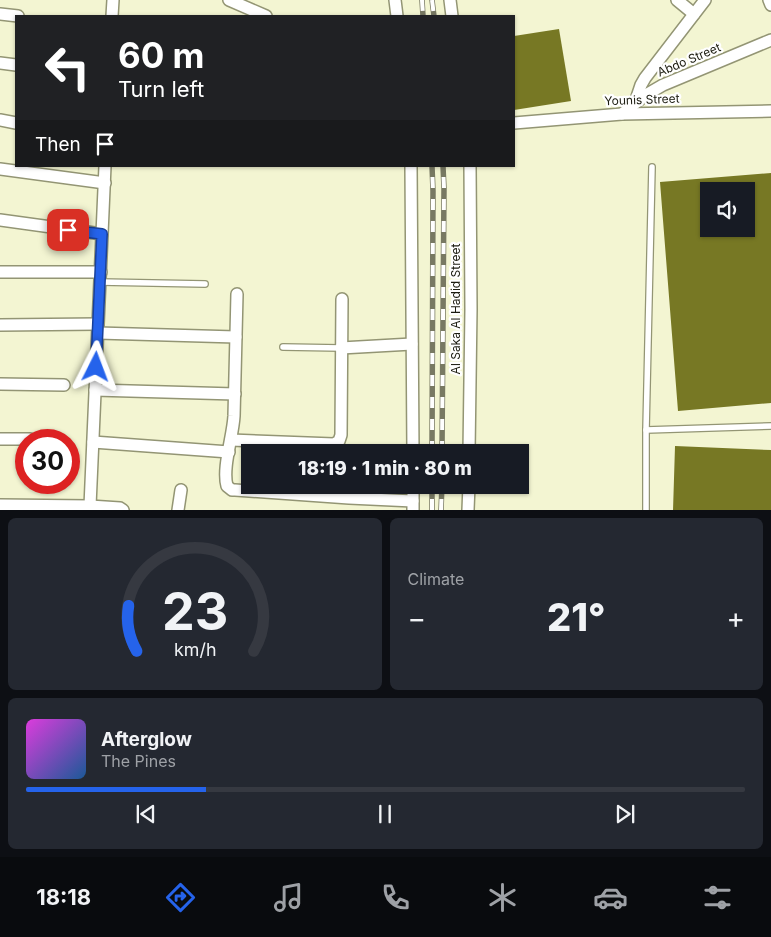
<!DOCTYPE html>
<meta charset="utf-8">
<style>
:root{--surface:#171b24;--page:#242831;--text:#f1f3f6;--muted:#9ea1a6;--line:#363941;--accent:#2563eb}
body{margin:0;font-family:Inter,sans-serif;background:var(--page);color:var(--text);height:100vh;display:flex;flex-direction:column;font-size:19px;white-space:nowrap}
*{box-sizing:border-box;margin:0}
p{font-size:16px;color:var(--muted)}
.icon{flex:none;width:28px;height:28px;fill:none;stroke:currentColor;stroke-width:2;stroke-linecap:round;stroke-linejoin:round}
.map{position:relative;height:510px;overflow:hidden}
.panel{display:flex;flex-direction:column;gap:8px;padding:8px;background:#0d0f14;flex:1}
.panel>*{flex:none}
.guide{position:absolute;left:15px;top:15px;width:500px;height:152px;border-radius:0px;box-shadow:0 1px 4px #0004;background:#202124;color:#fff;overflow:hidden}
.buttons{position:absolute;left:700px;top:182px;display:grid;gap:10px}
.buttons a{display:grid;place-items:center;width:55px;height:55px;border-radius:0px;background:var(--surface);box-shadow:0 1px 4px #0004;font-size:25px}
.speed{position:absolute;left:15px;top:429px;display:flex;gap:10px;font-size:25px;font-weight:700;text-align:center}
.speed>*{display:grid;place-content:center;width:65px;height:65px;border-radius:50%;background:var(--surface);box-shadow:0 1px 4px #0004;line-height:1}
.speed .limit{border:8px solid #d22;background:#fff;color:#111}
.pin{position:absolute;display:grid;place-items:center;width:42px;height:42px;color:#fff;margin:-21px;border-radius:10px;box-shadow:0 2px 8px #0006}
.me{position:absolute;width:55px;margin:-28px;rotate:3deg;stroke-linejoin:round;filter:drop-shadow(0 0 4px #0008)}
.turn{display:flex;align-items:center;gap:18px;height:105px;padding:0 20px;font-size:22px}
.turn .icon{width:65px;height:65px;stroke-width:2.5}
.turn b{display:block;font-size:35px;line-height:42px}
.then{display:flex;align-items:center;height:48px;padding:0 20px;background:#0003;gap:10px;font-size:19px}
.big{font-size:38px;font-weight:800;line-height:1.1}
.panel .card{flex:1;display:flex;flex-direction:column;justify-content:center;gap:8px;min-width:0;padding:0 18px;border-radius:8px;background:var(--page)}
.panel .dial{align-items:center;gap:0}
.dial svg{height:130px;overflow:visible;fill:none;stroke:var(--line);stroke-width:7;stroke-linecap:round;text-anchor:middle}
.dial text{fill:var(--text);stroke:none}
.song{display:flex;align-items:center;gap:15px}
.cover{width:60px;height:60px;border-radius:8px;background:linear-gradient(135deg,hsl(300 70% 55%),hsl(210 70% 35%))}
.played{height:5px;border-radius:2px;background:linear-gradient(90deg,var(--accent) 25%,var(--line) 25%)}
.keys{display:flex;justify-content:space-around;direction:ltr}
.heat{display:flex;justify-content:space-between;align-items:center;font-size:28px;direction:ltr}
.panel .tiles{flex:1;display:grid;gap:8px;grid-template-columns:1fr 1fr}
.card:last-child{grid-column:span 2}
.trip{position:absolute;left:241px;top:444px;width:288px;height:50px;border-radius:0px;background:var(--surface);box-shadow:0 1px 4px #0004;font-weight:800;line-height:50px;text-align:center}
.menu{display:flex;height:80px;justify-content:space-around;align-items:center;background:#090b0e;color:var(--muted)}
.menu .icon{width:35px;height:35px}
.menu .on{color:var(--accent)}
.menu b{font-size:22px;color:var(--text)}
.map>svg:first-child{display:block}
.building{fill:#777824;fill-rule:evenodd}
.lines{fill:none;stroke-linecap:round;stroke-linejoin:round}
.service-casing{stroke:#939574;stroke-width:8}
.minor-casing{stroke:#939574;stroke-width:14}
.service{stroke:#fff;stroke-width:5.5}
.minor{stroke:#fff;stroke-width:11}
.rail-casing{stroke:#787963;stroke-width:5.5}
.rail{stroke:#fff;stroke-width:4;stroke-dasharray:11;stroke-linecap:butt}
.route-casing{stroke:#184099;stroke-width:12}
.route{stroke:#2563eb;stroke-width:9}
.labels{text-anchor:middle;stroke-width:4.5;stroke-linejoin:round;paint-order:stroke}
.street-label{font-size:12px;fill:#1b1b0f;stroke:#fff}
</style>
<div class="map">
<svg width="771" height="510" viewBox="0 0 771 510">
<rect width="100%" height="100%" fill="#f3f5d2"/>
<g class="building">
<polygon points="559,29 571,101 514,110 514,36"/>
<path d="M 771,173 L 771,403 L 678,411 L 660,182 ZM 709,191 L 746,191 L 746,229 L 709,229 Z"/>
<polygon points="675,446 771,450 771,510 673,510"/>
</g>
<g class="lines">
<g class="service-casing">
<g id="service">
<polyline points="100,282 205,284"/>
<polyline points="283,347 341,348"/>
<polyline points="646,430 771,426"/>
<polyline points="646,510 646,430 652,167"/>
</g>
</g>
<g class="minor-casing">
<g id="minor">
<polyline points="229,0 266,16"/>
<polyline points="395,0 397,16"/>
<polyline points="450,0 452,16"/>
<polyline points="677,0 694,14"/>
<polyline points="769,0 771,5"/>
<polyline points="0,14 18,16"/>
<polyline points="112,16 113,0"/>
<polyline points="0,63 16,65"/>
<polyline points="635,103 641,85 645,78 705,0"/>
<polyline points="622,114 644,96 663,85 771,40"/>
<polyline points="0,120 16,123"/>
<polyline points="514,123 622,114 771,111"/>
<polyline points="411,166 413,452"/>
<polyline points="0,169 105,183"/>
<polyline points="0,220 102,234"/>
<polyline points="0,272 101,272"/>
<path d="M 237,294 L 234,416 C 233,436 222,468 227,486 L 232,490 L 235,490 L 349,498 L 413,501"/>
<polyline points="0,325 98,324"/>
<polyline points="98,333 236,337"/>
<polyline points="341,348 412,344"/>
<polyline points="0,384 64,385"/>
<polyline points="95,390 235,394"/>
<polyline points="0,439 30,439"/>
<polyline points="231,440 334,444 339,441 341,435 342,299"/>
<polyline points="93,442 229,452"/>
<polyline points="469,452 471,309 470,166"/>
<polyline points="413,485 413,510"/>
<polyline points="0,505 90,506 120,508 123,510"/>
<polyline points="90,506 105,166"/>
<polyline points="178,510 181,490"/>
<polyline points="468,510 469,485"/>
</g>
</g>
<use href="#service" class="service"/>
<use href="#minor" class="minor"/>
<g class="rail-casing">
<g id="rail">
<polyline points="422,0 423,16"/>
<polyline points="432,0 434,16"/>
<polyline points="432,452 433,191 432,166"/>
<polyline points="442,452 444,188 443,166"/>
<polyline points="432,510 432,485"/>
<polyline points="441,510 442,485"/>
</g>
</g>
<use href="#rail" class="rail"/>
</g>
<g class="lines">
<g class="route-casing">
<polyline id="route" points="68,230 102,234 96,367"/>
</g>
<use href="#route" class="route"/>
</g>
<g class="labels">
<g class="street-label">
<text transform="translate(689 60) rotate(-23)" y="4">Abdo Street</text>
<text transform="translate(642 100) rotate(-2)" y="4">Younis Street</text>
<text transform="translate(456 309) rotate(-90)" y="4">Al Saka Al Hadid Street</text>
</g>
</g>
</svg>
<div class="buttons">
<a><svg class="icon" aria-label="sound" viewBox="0 0 24 24"><path d="M4 9h4l5-4v14l-5-4H4zM17 9q2 3 0 6"/></svg></a>
</div>
<div class="speed"><div class="limit">30</div></div>
<div class="pin" style="left:68px;top:230px;background:#d93025"><svg class="icon" aria-label="arrive" viewBox="0 0 24 24"><path d="M6 21V4h12l-3 4 3 4H6"/></svg></div>
<svg class="me" style="left:96px;top:367px" viewBox="-20 -20 40 40"><path d="M0-17L14 15 0 8-14 15z" fill="#2563eb" stroke="#fff" stroke-width="4"/></svg>
<div class="trip">18:19 · 1 min · 80 m</div>
<div class="guide">
<div class="turn"><svg class="icon" aria-label="left" viewBox="0 0 24 24"><path d="M17 20v-9H6M10 6l-5 5 5 5"/></svg><div><b>60 m</b>Turn left</div></div>
<div class="then">Then<svg class="icon" aria-label="arrive" viewBox="0 0 24 24"><path d="M6 21V4h12l-3 4 3 4H6"/></svg></div>
</div>
</div>
<section class="panel">
<div class="tiles">
<div class="card dial"><svg viewBox="0 0 100 80">
<path d="M14 69A42 42 0 1 1 86 69"/>
<path d="M14 69A42 42 0 0 1 9 41" stroke="#2563eb"/>
<text x="50" y="56" font-size="32" font-weight="700">23</text>
<text x="50" y="72" font-size="11">km/h</text>
</svg></div>
<div class="card"><p>Climate</p>
<div class="heat"><a>−</a><b class="big">21°</b><a>+</a></div>
</div>
<div class="card">
<div class="song"><i class="cover"></i><div><b>Afterglow</b><p>The Pines</p></div></div>
<div class="played"></div>
<div class="keys"><svg class="icon" aria-label="previous" viewBox="0 0 24 24"><path d="M18 5L8 12l10 7zM5 5v14"/></svg><svg class="icon" aria-label="pause" viewBox="0 0 24 24"><path d="M8 5v14M16 5v14"/></svg><svg class="icon" aria-label="next" viewBox="0 0 24 24"><path d="M6 5l10 7-10 7zM19 5v14"/></svg></div>
</div>
</div>
</section>
<nav class="menu">
<b>18:18</b>
<svg class="icon on" aria-label="directions" viewBox="0 0 24 24"><path d="M12 3l9 9-9 9-9-9zM9 14v-3h6M13 9l2 2-2 2"/></svg>
<svg class="icon" aria-label="music" viewBox="0 0 24 24"><path d="M9 18V5l10-2v13"/><circle cx="6" cy="18" r="3"/><circle cx="16" cy="16" r="3"/></svg>
<svg class="icon" aria-label="phone" viewBox="0 0 24 24"><path d="M5 4h4l2 5-3 2q2 4 5 5l2-3 5 2v4C11 20 4 13 5 4z"/></svg>
<svg class="icon" aria-label="climate" viewBox="0 0 24 24"><path d="M12 3v18M4 7l16 10M4 17L20 7"/></svg>
<svg class="icon" aria-label="car" viewBox="0 0 24 24"><path d="M5 17H2v-5l4-1 3-4h7l3 4 3 1v5h-3M9 17h6M6 11h13"/><circle cx="7" cy="17" r="2"/><circle cx="17" cy="17" r="2"/></svg>
<svg class="icon" aria-label="filters" viewBox="0 0 24 24"><path d="M4 7h16M4 17h16"/><circle cx="9" cy="7" r="2"/><circle cx="15" cy="17" r="2"/></svg>
</nav>
